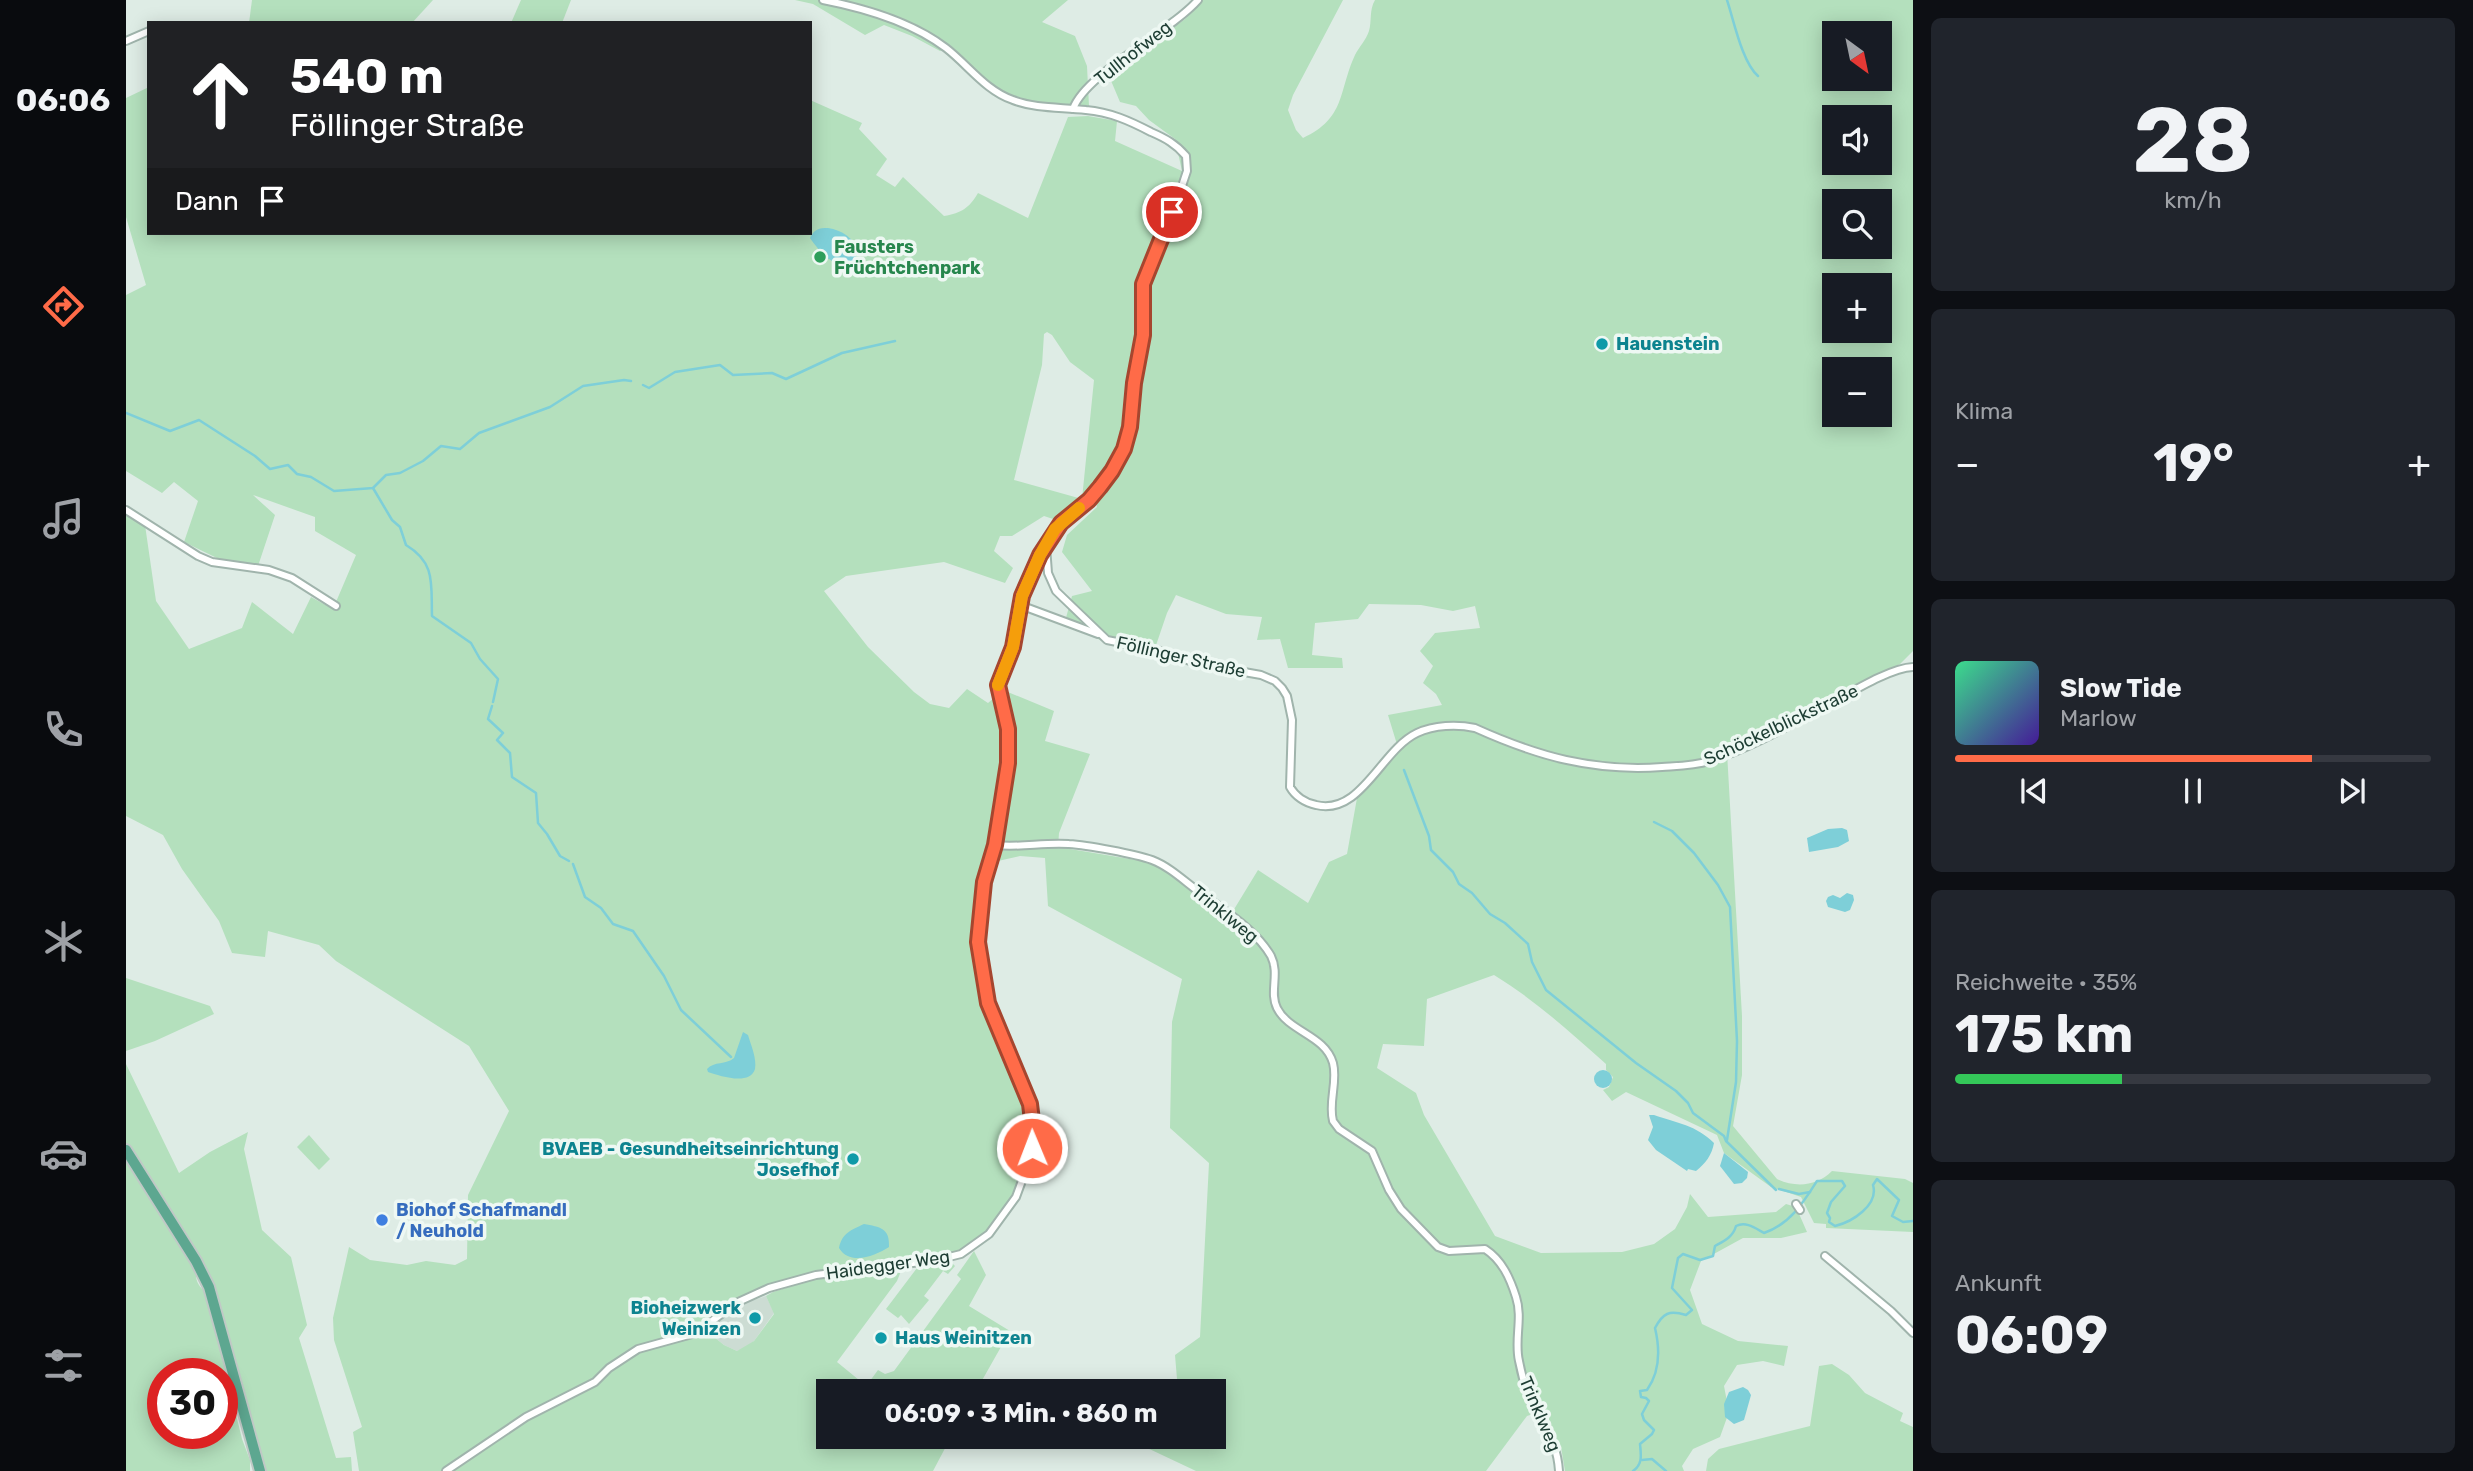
<!DOCTYPE html>
<html lang="de">
<meta charset="utf-8">
<style>
:root{--surface:#171b24;--page:#20242c;--text:#f1f3f6;--muted:#9ea1a6;--line:#363941;--accent:#ff6b48}
body{margin:0;font-family:Rubik,sans-serif;background:var(--page);color:var(--text);height:100vh;display:flex;flex-direction:column;font-size:26px;white-space:nowrap}
*{box-sizing:border-box;margin:0}
p{font-size:23px;color:var(--muted)}
.icon{flex:none;width:38px;height:38px;fill:none;stroke:currentColor;stroke-width:2;stroke-linecap:round;stroke-linejoin:round}
.map{position:relative;flex:1;overflow:hidden}
.sheet{display:flex;flex-direction:column;gap:18px;padding:18px;background:#0d0f14;width:560px}
.sheet>*{flex:none}
.banner{position:absolute;left:21px;top:21px;width:665px;height:214px;border-radius:0px;box-shadow:0 4px 18px #0003;background:#202124;color:#fff;overflow:hidden}
.needle{width:46px;rotate:147deg}
.controls{position:absolute;left:1696px;top:21px;display:grid;gap:14px}
.controls a{display:grid;place-items:center;width:70px;height:70px;border-radius:0px;background:var(--surface);box-shadow:0 4px 18px #0003;font-size:35px}
.speed{position:absolute;left:21px;top:1358px;display:flex;gap:14px;font-size:35px;font-weight:700;text-align:center}
.speed>*{display:grid;place-content:center;width:91px;height:91px;border-radius:50%;background:var(--surface);box-shadow:0 4px 18px #0003;line-height:1}
.speed .limit{border:10px solid #d22;background:#fff;color:#111}
.pin{position:absolute;display:grid;place-items:center;width:60px;height:60px;color:#fff;margin:-30px;border:4px solid #fff;border-radius:50%;box-shadow:0 2px 7px #0007}
.me{position:absolute;width:77px;margin:-38px;rotate:359deg;stroke-linejoin:round;filter:drop-shadow(0 0 5px #0008)}
.turn{display:flex;align-items:center;gap:24px;height:147px;padding:0 28px;font-size:32px}
.turn .icon{width:91px;height:91px;stroke-width:2.5}
.turn b{display:block;font-size:49px;line-height:60px}
.then{display:flex;align-items:center;height:66px;padding:0 28px;background:#0003;gap:14px;font-size:26px}
.big{font-size:52px;font-weight:700;line-height:1.1}
.sheet .card{flex:1;display:flex;flex-direction:column;justify-content:center;gap:10px;min-width:0;padding:0 24px;border-radius:10px;background:var(--page)}
.sheet .dial{align-items:center;gap:0}
.dial b{font-size:91px;line-height:1}
.song{display:flex;align-items:center;gap:21px}
.cover{width:84px;height:84px;border-radius:10px;background:linear-gradient(135deg,hsl(150 70% 55%),hsl(260 70% 35%))}
.played{height:7px;border-radius:4px;background:linear-gradient(90deg,var(--accent) 75%,var(--line) 75%)}
.keys{display:flex;justify-content:space-around;direction:ltr}
.heat{display:flex;justify-content:space-between;align-items:center;font-size:38px;direction:ltr}
.charge{height:10px;border-radius:5px;background:linear-gradient(90deg,#34c759 35%,var(--line) 0)}
.trip{position:absolute;left:690px;top:1379px;width:410px;height:70px;border-radius:0px;background:var(--surface);box-shadow:0 4px 18px #0003;font-weight:700;line-height:70px;text-align:center}
main{display:flex;flex:1;min-height:0}
.dock{display:flex;flex-direction:column;width:126px;justify-content:space-around;align-items:center;background:#090b0e;color:var(--muted)}
.dock .icon{width:49px;height:49px}
.dock .active{color:var(--accent)}
.dock b{font-size:32px;color:var(--text)}
.map>svg:first-child{display:block}
.built{fill:#ccdcd3}
.green{fill:#b4e0bd;fill-rule:evenodd}
.water{fill:#7ecfd8}
.lines{fill:none;stroke-linecap:round;stroke-linejoin:round}
.stream{stroke:#7ecfd8;stroke-width:2.5}
.minor-casing{stroke:#a0b4ac;stroke-width:10}
.primary-casing{stroke:#c0c9c6;stroke-width:14}
.minor{stroke:#fff;stroke-width:6}
.primary{stroke:#5da790;stroke-width:10}
.route-casing{stroke:#a6462f;stroke-width:18}
.route{stroke:#ff6b48;stroke-width:12}
.slow{stroke:#f59e0b;stroke-width:12}
.leisure-dot{fill:#2e9e5b;stroke:#eef8f3;stroke-width:2.5}
.culture-dot{fill:#0f9aa8;stroke:#eef8f3;stroke-width:2.5}
.shop-dot{fill:#3f7fe0;stroke:#eef8f3;stroke-width:2.5}
.labels{text-anchor:middle;stroke-width:7;stroke-linejoin:round;paint-order:stroke}
.street-label{font-size:18px;fill:#1d3d33;stroke:#eef8f3}
.leisure-label{font-size:18px;font-weight:bold;fill:#27864d;stroke:#eef8f3;text-anchor:start}
.culture-label{font-size:18px;font-weight:bold;fill:#0d838f;stroke:#eef8f3;text-anchor:start}
.shop-label{font-size:18px;font-weight:bold;fill:#366cbe;stroke:#eef8f3;text-anchor:start}
</style>
<main>
<nav class="dock">
<b>06:06</b>
<svg class="icon active" aria-label="directions" viewBox="0 0 24 24"><path d="M12 3l9 9-9 9-9-9zM9 14v-3h6M13 9l2 2-2 2"/></svg>
<svg class="icon" aria-label="music" viewBox="0 0 24 24"><path d="M9 18V5l10-2v13"/><circle cx="6" cy="18" r="3"/><circle cx="16" cy="16" r="3"/></svg>
<svg class="icon" aria-label="phone" viewBox="0 0 24 24"><path d="M5 4h4l2 5-3 2q2 4 5 5l2-3 5 2v4C11 20 4 13 5 4z"/></svg>
<svg class="icon" aria-label="climate" viewBox="0 0 24 24"><path d="M12 3v18M4 7l16 10M4 17L20 7"/></svg>
<svg class="icon" aria-label="car" viewBox="0 0 24 24"><path d="M5 17H2v-5l4-1 3-4h7l3 4 3 1v5h-3M9 17h6M6 11h13"/><circle cx="7" cy="17" r="2"/><circle cx="17" cy="17" r="2"/></svg>
<svg class="icon" aria-label="filters" viewBox="0 0 24 24"><path d="M4 7h16M4 17h16"/><circle cx="9" cy="7" r="2"/><circle cx="15" cy="17" r="2"/></svg>
</nav>
<div class="map">
<svg width="1787" height="1471" viewBox="0 0 1787 1471">
<rect width="100%" height="100%" fill="#deece5"/>
<polygon class="built" points="640,1296 648,1313 628,1341 620,1348 611,1351 598,1345 583,1333 589,1321 604,1311 618,1303"/>
<g class="green">
<polygon points="126,0 307,0 286,23 123,23"/>
<polygon points="395,0 445,0 436,23 385,23"/>
<path d="M 669,0 L 942,0 L 916,22 L 949,36 L 961,66 L 963,106 C 937,107 907,105 883,94 C 861,83 842,61 824,45 L 814,51 L 786,36 L 758,25 L 739,35 L 687,4 Z"/>
<path d="M 1076,0 L 1217,0 L 1167,95 L 1162,110 L 1170,130 L 1177,138 C 1220,118 1212,92 1229,55 C 1233,47 1240,40 1243,31 C 1246,21 1243,10 1249,0 L 1787,0 L 1787,651 L 1774,664 L 1601,752 L 1616,1016 L 1616,1075 L 1607,1126 L 1651,1179 C 1670,1188 1691,1186 1706,1171 L 1779,1179 L 1787,1183 L 1787,1232 L 1700,1228 L 1700,1224 L 1688,1223 L 1675,1197 L 1645,1187 L 1598,1153 L 1591,1135 L 1500,1092 L 1486,1101 L 1477,1090 L 1483,1087 L 1487,1077 L 1480,1070 L 1480,1064 C 1444,1032 1409,1000 1368,975 L 1301,999 L 1298,1046 L 1257,1044 L 1251,1068 L 1290,1093 L 1298,1115 L 1369,1236 L 1415,1253 L 1496,1252 L 1528,1244 L 1549,1229 L 1561,1207 L 1564,1194 L 1582,1217 L 1650,1212 L 1660,1204 L 1670,1207 L 1681,1232 L 1655,1238 L 1617,1238 L 1575,1261 L 1564,1290 L 1576,1324 L 1612,1341 L 1662,1346 L 1658,1366 L 1637,1361 L 1611,1365 L 1598,1386 L 1603,1412 L 1594,1437 L 1567,1449 L 1556,1466 L 1558,1471 L 1439,1471 L 1435,1447 L 1413,1412 L 1401,1416 L 1360,1471 L 1070,1471 L 1017,1446 L 1006,1437 L 1087,1437 L 1087,1391 L 1052,1391 L 1049,1355 L 1074,1337 L 1083,1163 L 1044,1128 L 1046,1022 L 1056,979 L 922,906 L 919,858 L 894,856 L 872,861 L 856,860 L 846,937 L 860,998 L 906,1117 L 900,1173 L 873,1223 L 835,1254 L 669,1280 L 610,1303 L 591,1318 L 583,1333 L 598,1345 L 611,1351 L 628,1341 L 648,1314 L 640,1296 L 647,1292 L 689,1279 L 772,1267 L 775,1271 L 771,1281 L 711,1362 L 733,1380 L 738,1389 L 752,1370 L 759,1374 L 768,1371 L 835,1279 L 831,1275 L 848,1251 L 860,1275 L 843,1306 L 884,1331 L 850,1391 L 702,1391 L 702,1437 L 825,1437 L 807,1471 L 233,1471 L 227,1432 L 236,1427 L 208,1340 L 207,1318 L 223,1247 L 244,1260 L 281,1265 L 300,1261 L 329,1265 L 341,1259 L 342,1195 L 383,1111 L 343,1046 L 210,961 L 193,945 L 142,931 L 139,957 L 106,953 L 93,921 L 56,869 L 37,835 L 0,816 L 0,513 L 19,525 L 30,601 L 63,649 L 116,628 L 126,602 L 167,634 L 185,597 L 207,609 L 230,555 L 189,531 L 189,517 L 127,495 L 149,515 L 132,566 L 95,560 L 58,542 L 72,501 L 48,482 L 36,493 L 0,471 L 0,295 L 20,285 L 0,217 L 0,98 L 23,87 L 23,233 L 684,233 L 684,100 L 736,123 L 733,129 L 761,159 L 750,175 L 769,187 L 777,177 L 818,216 C 836,213 843,208 852,193 L 902,218 L 942,117 L 962,116 L 991,121 L 989,141 L 1056,171 L 1049,139 L 1023,120 L 1010,106 L 994,102 L 983,76 L 1059,19 ZM 1708,33 L 1754,33 L 1754,79 L 1708,79 ZM 1708,117 L 1754,117 L 1754,163 L 1708,163 ZM 1708,201 L 1754,201 L 1754,247 L 1708,247 ZM 1708,285 L 1754,285 L 1754,331 L 1708,331 ZM 921,332 L 926,335 L 944,362 L 968,380 L 956,499 L 888,480 L 916,365 L 918,334 ZM 1708,369 L 1754,369 L 1754,415 L 1708,415 ZM 957,499 L 970,503 L 971,507 L 941,535 L 936,552 L 966,591 L 946,596 L 938,625 L 979,642 L 1027,654 L 1041,613 L 1050,595 L 1100,614 L 1136,617 L 1131,640 L 1154,639 L 1162,668 L 1217,668 L 1216,658 L 1186,655 L 1189,623 L 1232,619 L 1243,604 L 1295,605 L 1327,611 L 1349,606 L 1354,628 L 1309,633 L 1294,651 L 1307,666 L 1297,683 L 1310,694 L 1316,705 L 1262,715 L 1273,751 L 1231,798 L 1221,854 L 1203,862 L 1182,903 L 1132,870 L 1107,911 L 1086,895 L 1022,862 L 932,847 L 933,833 L 964,754 L 919,741 L 928,711 L 877,690 L 862,703 L 841,689 L 823,708 L 804,704 L 788,692 L 742,647 L 698,591 L 720,576 L 818,562 L 879,583 L 887,568 L 868,551 L 874,536 L 886,536 L 918,516 L 930,520 Z"/>
<polygon points="0,978 84,1006 88,1014 29,1041 0,1051"/>
<path d="M 0,1064 L 53,1173 L 84,1152 L 122,1132 L 118,1149 L 136,1230 L 165,1257 L 181,1325 L 173,1338 L 210,1458 L 225,1457 L 226,1471 L 140,1471 L 88,1288 L 70,1272 C 69,1280 73,1287 80,1292 L 116,1439 L 124,1460 L 124,1471 L 0,1471 ZM 37,1374 L 96,1374 L 96,1433 L 37,1433 Z"/>
<polygon points="183,1135 204,1159 193,1170 171,1147"/>
<polygon points="823,1260 829,1266 822,1274 817,1271 798,1296 803,1300 783,1324 775,1315 772,1318 760,1309 791,1268"/>
<polygon points="1706,1364 1723,1375 1739,1393 1777,1413 1774,1421 1787,1427 1787,1471 1580,1471 1582,1459 1593,1449 1684,1426 1693,1366"/>
</g>
<g class="water">
<path d="M 702,228 C 716,230 728,238 732,252 L 727,263 C 709,271 693,251 684,238 C 688,229 693,228 702,228 Z"/>
<polygon points="1716,828 1721,830 1723,841 1712,847 1683,852 1681,838 1702,829"/>
<polygon points="1721,893 1727,895 1728,900 1724,910 1719,912 1702,907 1700,901 1702,897 1707,895 1714,898"/>
<path d="M 617,1032 L 622,1035 C 625,1045 631,1059 629,1069 C 624,1086 594,1076 582,1072 L 581,1069 C 588,1061 600,1065 608,1058 Z"/>
<circle cx="1477" cy="1079" r="9"/>
<path d="M 1523,1115 L 1528,1115 C 1551,1123 1570,1125 1588,1143 C 1586,1155 1579,1164 1570,1171 L 1562,1169 L 1561,1171 L 1530,1150 L 1522,1140 L 1527,1127 Z"/>
<polygon points="1598,1153 1622,1172 1621,1178 1616,1183 1608,1184 1594,1166"/>
<path d="M 738,1224 C 754,1227 764,1228 763,1247 C 749,1256 724,1266 713,1248 C 716,1233 725,1230 738,1224 Z"/>
<polygon points="1617,1387 1622,1390 1625,1395 1618,1420 1608,1424 1599,1417 1598,1404 1603,1392"/>
</g>
<g class="lines">
<g class="stream">
<path d="M 1601,0 C 1608,21 1616,62 1632,76"/>
<polyline points="517,385 523,388 549,372 594,365 607,375 646,373 660,379 716,353 769,341"/>
<polyline points="0,413 44,431 73,420 129,456 144,469 162,465 171,474 185,477 208,491 247,488 260,475 274,473 297,461 315,446 334,449 353,433 424,407 457,386 498,380 505,381"/>
<path d="M 247,488 L 266,520 L 274,527 L 280,545 C 310,563 305,584 306,616 L 345,643 L 354,659 L 372,679 L 367,702"/>
<polyline points="366,706 362,719 377,733 371,740 384,753 386,777 410,793 412,823 421,834 434,856 443,861"/>
<polyline points="1278,770 1303,836 1305,850 1327,872 1333,884 1346,893 1364,914 1379,923 1402,944 1406,962 1420,990 1510,1063 1550,1091 1562,1103 1567,1113 1598,1136 1600,1141 1650,1190"/>
<polyline points="1528,822 1546,831 1568,853 1592,885 1604,907 1611,1041 1610,1082 1601,1140"/>
<polyline points="447,864 459,897 475,908 487,924 507,931 538,976 555,1010 605,1057"/>
<polyline points="1653,1189 1673,1194 1684,1192"/>
<polyline points="1516,1460 1526,1459 1540,1471"/>
<path d="M 1507,1471 C 1517,1464 1515,1455 1514,1444 L 1526,1434 L 1528,1430 L 1518,1420 L 1516,1414 L 1523,1401 L 1520,1398 L 1515,1397 L 1514,1391 L 1521,1390 C 1534,1372 1534,1349 1529,1328 C 1537,1313 1543,1310 1560,1315 L 1566,1310 L 1546,1288 L 1552,1258 L 1557,1254 L 1574,1260 L 1587,1256 L 1589,1246 C 1598,1241 1607,1237 1610,1226 C 1620,1221 1629,1228 1638,1233 C 1664,1224 1677,1203 1691,1181 L 1716,1181 L 1719,1186 L 1705,1202 L 1701,1213 L 1704,1218 L 1703,1222 L 1709,1226 C 1726,1222 1753,1205 1747,1185 L 1751,1179 L 1773,1200 L 1766,1216 L 1777,1222 L 1787,1221"/>
</g>
<g class="minor-casing">
<g id="minor">
<polyline points="0,41 23,31"/>
<path d="M 947,109 C 959,74 1045,31 1072,0"/>
<polyline points="0,510 72,556 86,562 143,570 166,578 210,606"/>
<path d="M 920,546 L 922,573 L 930,591 L 981,640 L 1031,650 L 1073,664 L 1135,675 L 1149,681 L 1156,688 L 1161,696 L 1166,720 L 1164,787 C 1169,796 1179,803 1190,805 C 1235,816 1255,750 1291,733 C 1308,725 1331,724 1349,728 C 1411,756 1467,772 1536,767 C 1551,766 1568,766 1583,761 C 1619,750 1657,729 1690,711 C 1715,699 1761,668 1787,667"/>
<polyline points="894,605 972,634"/>
<path d="M 869,845 C 894,848 918,842 943,844 C 961,845 1009,854 1026,860 C 1047,868 1064,887 1083,899 C 1105,915 1131,932 1145,956 C 1154,974 1143,992 1151,1008 C 1163,1032 1199,1035 1207,1063 C 1212,1082 1202,1102 1207,1121 L 1213,1129 L 1246,1151 L 1263,1190 L 1275,1209 L 1312,1247 L 1323,1251 L 1359,1249 C 1376,1260 1384,1278 1390,1297 C 1397,1318 1388,1340 1393,1361 C 1396,1377 1401,1393 1407,1407 C 1419,1433 1431,1440 1433,1471"/>
<polyline points="1670,1204 1674,1210"/>
<polyline points="1699,1256 1765,1311 1787,1333"/>
<path d="M 320,1471 L 400,1417 L 469,1382 L 483,1368 L 512,1349 L 570,1333 L 610,1303 L 643,1288 L 690,1275 L 811,1260 L 835,1254 L 863,1234 L 890,1197 L 904,1159 L 907,1137 L 906,1117 L 898,1090 L 862,1003 L 852,942 L 858,882 L 869,845 L 882,763 L 882,729 L 872,685 L 887,647 L 896,596 L 914,555 L 935,523 L 963,500 L 974,487 L 986,471 L 998,449 L 1004,427 L 1008,383 L 1017,336 L 1017,284 L 1054,192 L 1061,171 L 1060,156 C 1050,144 1039,138 1025,132 C 1004,121 984,112 960,110 C 936,107 910,109 887,100 C 860,91 842,65 820,48 C 786,22 738,8 697,0"/>
</g>
</g>
<g class="primary-casing">
<polyline id="primary" points="0,1150 70,1261 83,1287 134,1471"/>
</g>
<use href="#minor" class="minor"/>
<use href="#primary" class="primary"/>
</g>
<g class="lines">
<g class="route-casing">
<polyline id="route" points="906,1148 907,1129 904,1104 862,1003 852,942 858,882 869,845 882,763 882,729 872,685 887,647 896,596 914,555 935,523 963,500 974,487 986,471 998,449 1004,427 1008,383 1017,335 1017,284 1046,212"/>
</g>
<use href="#route" class="route"/>
<polyline class="slow" points="872,685 887,647 896,596 914,555 929,529 953,508"/>
</g>
<circle class="leisure-dot" cx="694" cy="257" r="7"/>
<g class="culture-dot">
<circle cx="1476" cy="344" r="7"/>
<circle cx="727" cy="1159" r="7"/>
<circle cx="629" cy="1318" r="7"/>
<circle cx="755" cy="1338" r="7"/>
</g>
<circle class="shop-dot" cx="256" cy="1220" r="7"/>
<g class="labels">
<g class="street-label">
<text transform="translate(1007 53) rotate(-38)" y="6">Tullhofweg</text>
<text transform="translate(1055 657) rotate(13)" y="6">Föllinger Straße</text>
<text transform="translate(1655 725) rotate(-25)" y="6">Schöckelblickstraße</text>
<text transform="translate(1099 914) rotate(39)" y="6">Trinklweg</text>
<text transform="translate(762 1265) rotate(-8)" y="6">Haidegger Weg</text>
<text transform="translate(1414 1414) rotate(67)" y="6">Trinklweg</text>
</g>
<g class="leisure-label">
<text x="708" y="253">Fausters<tspan x="708" dy="21">Früchtchenpark</tspan></text>
</g>
<g class="culture-label">
<text x="1490" y="350">Hauenstein</text>
<text x="713" y="1155" text-anchor="end">BVAEB - Gesundheitseinrichtung<tspan x="713" dy="21">Josefhof</tspan></text>
<text x="615" y="1314" text-anchor="end">Bioheizwerk<tspan x="615" dy="21">Weinizen</tspan></text>
<text x="769" y="1344">Haus Weinitzen</text>
</g>
<g class="shop-label">
<text x="270" y="1216">Biohof Schafmandl<tspan x="270" dy="21">/ Neuhold</tspan></text>
</g>
</g>
</svg>
<div class="controls">
<a><svg class="needle" viewBox="-14 -14 28 28"><path d="M0-13l5 13h-10z" fill="#e53935"/><path d="M0 13l5-13h-10z" fill="#9ea1a6"/></svg></a>
<a><svg class="icon" aria-label="sound" viewBox="0 0 24 24"><path d="M4 9h4l5-4v14l-5-4H4zM17 9q2 3 0 6"/></svg></a>
<a><svg class="icon" aria-label="search" viewBox="0 0 24 24"><circle cx="10" cy="10" r="6"/><path d="M15 15l6 6"/></svg></a>
<a>+</a>
<a>−</a>
</div>
<div class="speed"><div class="limit">30</div></div>
<div class="pin" style="left:1046px;top:212px;background:#d93025"><svg class="icon" aria-label="arrive" viewBox="0 0 24 24"><path d="M6 21V4h12l-3 4 3 4H6"/></svg></div>
<svg class="me" style="left:906px;top:1148px" viewBox="-20 -20 40 40"><circle r="17" fill="#ff6b48" stroke="#fff" stroke-width="3"/><path d="M0-11L8 9 0 5-8 9z" fill="#fff"/></svg>
<div class="trip">06:09 · 3 Min. · 860 m</div>
<div class="banner">
<div class="turn"><svg class="icon" aria-label="ahead" viewBox="0 0 24 24"><path d="M12 20V5M6 11l6-6 6 6"/></svg><div><b>540 m</b>Föllinger Straße</div></div>
<div class="then">Dann<svg class="icon" aria-label="arrive" viewBox="0 0 24 24"><path d="M6 21V4h12l-3 4 3 4H6"/></svg></div>
</div>
</div>
<section class="sheet">
<div class="card dial"><b>28</b><p>km/h</p></div>
<div class="card"><p>Klima</p>
<div class="heat"><a>−</a><b class="big">19°</b><a>+</a></div>
</div>
<div class="card">
<div class="song"><i class="cover"></i><div><b>Slow Tide</b><p>Marlow</p></div></div>
<div class="played"></div>
<div class="keys"><svg class="icon" aria-label="previous" viewBox="0 0 24 24"><path d="M18 5L8 12l10 7zM5 5v14"/></svg><svg class="icon" aria-label="pause" viewBox="0 0 24 24"><path d="M8 5v14M16 5v14"/></svg><svg class="icon" aria-label="next" viewBox="0 0 24 24"><path d="M6 5l10 7-10 7zM19 5v14"/></svg></div>
</div>
<div class="card"><p>Reichweite · 35%</p><b class="big">175 km</b><div class="charge"></div></div>
<div class="card"><p>Ankunft</p><b class="big">06:09</b></div>
</section>
</main>
